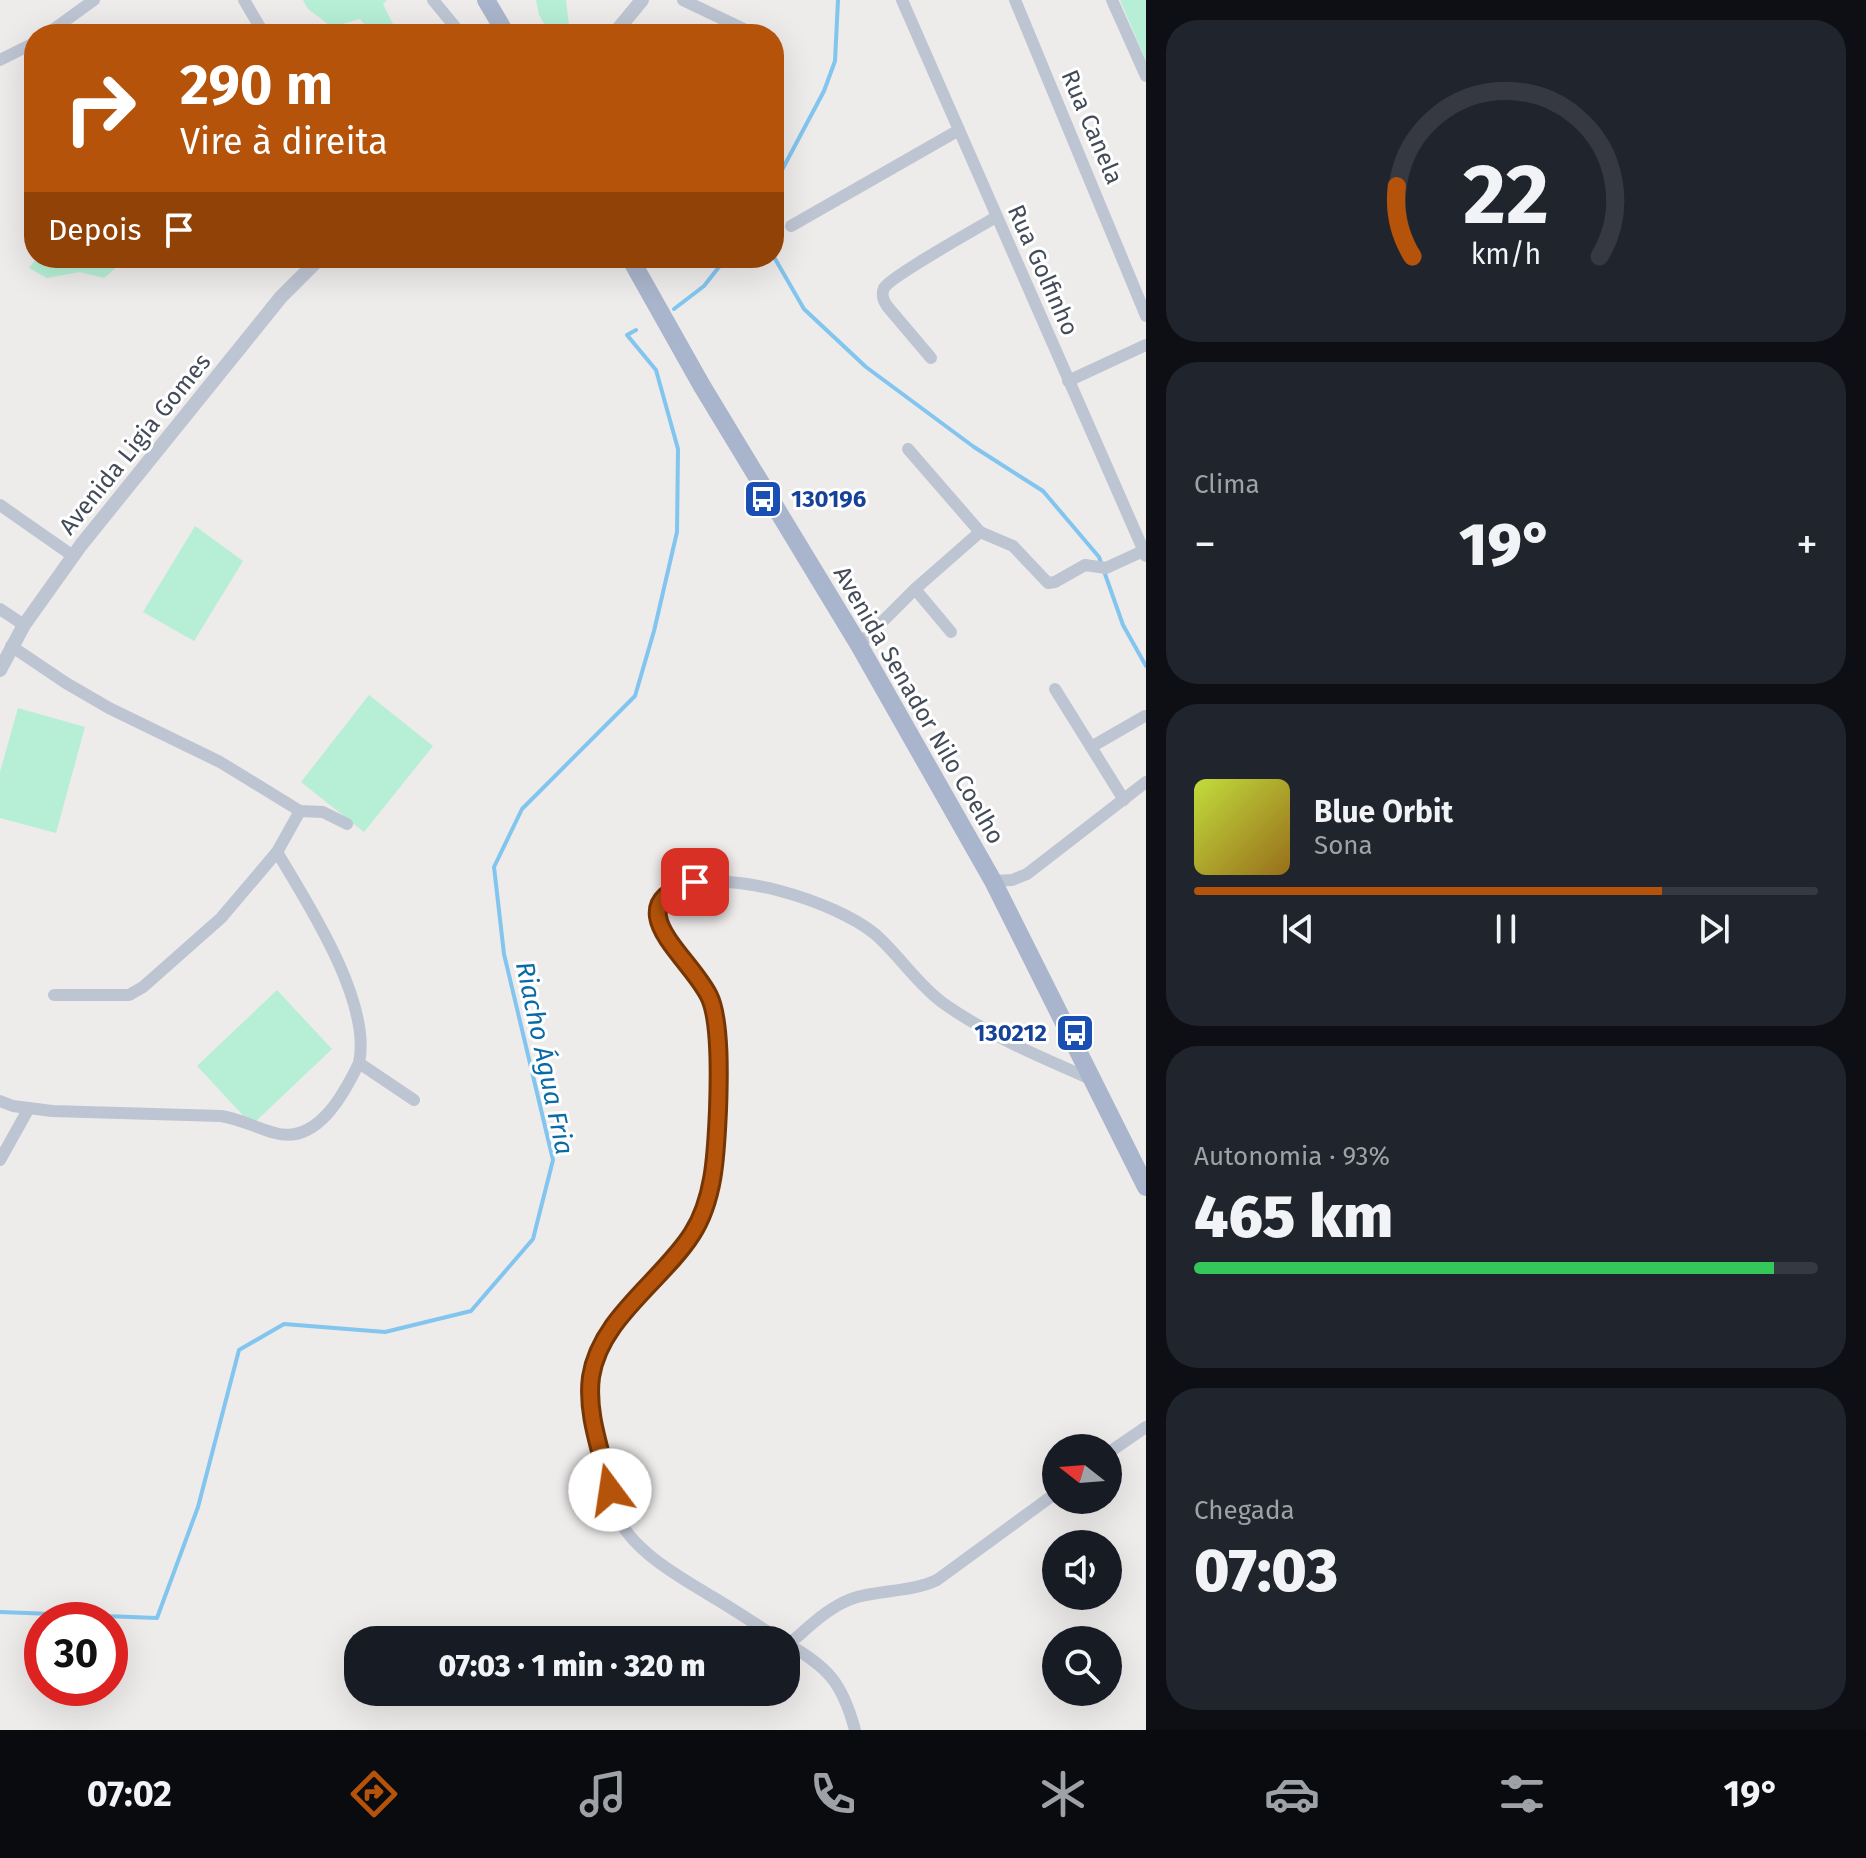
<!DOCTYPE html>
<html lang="pt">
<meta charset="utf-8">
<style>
:root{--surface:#171b24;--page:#20242c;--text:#f1f3f6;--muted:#9ea1a6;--line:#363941;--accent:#b45309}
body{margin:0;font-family:"Fira Sans",sans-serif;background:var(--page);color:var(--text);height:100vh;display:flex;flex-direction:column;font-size:30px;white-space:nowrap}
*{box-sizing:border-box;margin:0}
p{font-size:26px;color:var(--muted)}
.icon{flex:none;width:44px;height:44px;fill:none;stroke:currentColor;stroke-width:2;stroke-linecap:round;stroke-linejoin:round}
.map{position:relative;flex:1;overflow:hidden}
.side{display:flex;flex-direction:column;gap:20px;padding:20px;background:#0d0f14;width:720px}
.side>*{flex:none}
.hud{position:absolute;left:24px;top:24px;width:760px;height:244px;border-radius:32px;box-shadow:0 8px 32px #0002;background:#b45309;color:#fff;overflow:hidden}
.needle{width:52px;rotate:287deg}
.controls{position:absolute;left:1042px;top:1434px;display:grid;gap:16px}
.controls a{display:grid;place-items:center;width:80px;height:80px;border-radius:50%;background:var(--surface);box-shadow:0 8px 32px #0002;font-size:40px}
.speed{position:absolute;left:24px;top:1602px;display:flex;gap:16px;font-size:40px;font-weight:700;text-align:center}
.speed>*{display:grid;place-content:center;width:104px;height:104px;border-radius:50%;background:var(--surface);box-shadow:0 8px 32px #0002;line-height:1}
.speed .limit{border:12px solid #d22;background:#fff;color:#111}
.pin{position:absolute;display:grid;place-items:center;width:68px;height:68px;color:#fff;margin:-34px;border-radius:16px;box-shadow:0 4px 12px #0006}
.me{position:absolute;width:88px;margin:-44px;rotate:346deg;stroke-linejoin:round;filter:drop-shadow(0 0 6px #0008)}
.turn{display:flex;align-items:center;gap:28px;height:168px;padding:0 24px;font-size:36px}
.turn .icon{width:104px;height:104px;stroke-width:2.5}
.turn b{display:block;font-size:56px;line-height:68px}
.then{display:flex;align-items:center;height:76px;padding:0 24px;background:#0003;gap:16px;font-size:30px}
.big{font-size:60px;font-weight:800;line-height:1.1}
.side .tile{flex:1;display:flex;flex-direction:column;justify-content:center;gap:12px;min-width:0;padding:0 28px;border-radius:32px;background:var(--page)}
.side .dial{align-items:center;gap:0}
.dial svg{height:208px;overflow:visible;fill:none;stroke:var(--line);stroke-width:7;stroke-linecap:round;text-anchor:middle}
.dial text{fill:var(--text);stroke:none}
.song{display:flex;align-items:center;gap:24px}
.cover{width:96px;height:96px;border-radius:12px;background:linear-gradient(135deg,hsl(70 70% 55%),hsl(40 70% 35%))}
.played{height:8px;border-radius:4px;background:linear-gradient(90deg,var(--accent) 75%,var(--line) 75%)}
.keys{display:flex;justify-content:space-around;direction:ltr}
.heat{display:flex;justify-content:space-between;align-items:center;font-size:44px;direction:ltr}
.charge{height:12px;border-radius:6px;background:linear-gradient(90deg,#34c759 93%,var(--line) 0)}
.trip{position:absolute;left:344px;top:1626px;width:456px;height:80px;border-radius:32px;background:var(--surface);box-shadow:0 8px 32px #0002;font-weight:800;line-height:80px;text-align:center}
.menu{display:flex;height:128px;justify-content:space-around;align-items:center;background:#090b0e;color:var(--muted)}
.menu .icon{width:56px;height:56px}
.menu .active{color:var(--accent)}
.menu b{font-size:36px;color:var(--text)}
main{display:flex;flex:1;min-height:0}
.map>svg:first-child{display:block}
.green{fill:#b6efd6}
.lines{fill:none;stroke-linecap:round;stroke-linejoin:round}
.stream{stroke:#82c5ee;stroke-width:4}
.minor{stroke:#bec5d2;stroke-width:12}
.tertiary{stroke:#bec5d2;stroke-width:14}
.primary{stroke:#a9b5cc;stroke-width:18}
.route-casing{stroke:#753606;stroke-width:20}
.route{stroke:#b45309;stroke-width:14}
.labels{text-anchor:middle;stroke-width:6;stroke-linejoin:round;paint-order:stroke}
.street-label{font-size:24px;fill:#434b59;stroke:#fff}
.transit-label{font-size:24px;font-weight:bold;fill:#164399;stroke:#fff;text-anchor:start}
.water-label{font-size:26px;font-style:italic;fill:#086aa7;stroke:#fff}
</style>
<main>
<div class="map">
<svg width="1146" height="1730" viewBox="0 0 1146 1730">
<rect width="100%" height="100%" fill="#eeebeb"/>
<g class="green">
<polygon points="303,0 387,0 383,4 398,34 372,34 360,19 332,27 308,9"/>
<polygon points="536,0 566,0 570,34 550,34 539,15"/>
<polygon points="1120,0 1146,0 1146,61"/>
<polygon points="37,258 127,258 104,278 80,272 47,278 29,268"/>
<polygon points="195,526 243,561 194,641 143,612"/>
<polygon points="369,695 433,746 364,832 301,782"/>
<polygon points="18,708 85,727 56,833 0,818 0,772"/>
<polygon points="277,990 332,1049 252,1125 197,1066"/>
</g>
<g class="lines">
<g class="stream">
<polyline points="774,185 824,91 835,61 838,0"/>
<polyline points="774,257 804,309 866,367 974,447 1043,491 1099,557 1123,625 1146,666"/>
<polyline points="674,309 704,286 726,258"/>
<polyline points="0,1612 157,1618 198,1507 239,1350 284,1324 385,1332 471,1311 533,1239 553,1160 504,954 494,867 522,809 635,696 654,631 677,532 678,449 656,370 627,335 636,330"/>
</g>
<g class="minor">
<polyline points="244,0 264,34"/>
<polyline points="433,0 461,34"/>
<polyline points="683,0 754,34"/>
<polyline points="902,0 1146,556"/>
<polyline points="1015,0 1146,316"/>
<polyline points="1112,0 1146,76"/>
<polyline points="47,34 94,0"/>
<polyline points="0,60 34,43"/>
<polyline points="791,226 959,130"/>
<path d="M 931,358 L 887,306 C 883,300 881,295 884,288 C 891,276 978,228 996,217"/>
<polyline points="1068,381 1146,345"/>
<polyline points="0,505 73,556"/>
<polyline points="980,532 1013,546 1048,583 1055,582 1085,565 1106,568 1143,551"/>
<polyline points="915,589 951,632"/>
<polyline points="0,609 24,625"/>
<polyline points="859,645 915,589 980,532 908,449"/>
<polyline points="11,646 66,683 109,708 220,762 300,811 323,812 347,824"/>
<polyline points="1055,689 1124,800"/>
<polyline points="1091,747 1145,716"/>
<path d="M 277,852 C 308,904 372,1002 359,1063 L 414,1100"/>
<polyline points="993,881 1012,880 1027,874 1146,782"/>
<polyline points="54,995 129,995 143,987 221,918 277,852 300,811"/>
<path d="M 0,1101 L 13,1106 L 52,1111 L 221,1116 C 241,1119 256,1128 275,1133 C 317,1145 344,1094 359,1063"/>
<polyline points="0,1160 29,1108"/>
<polyline points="1108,1453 1146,1427"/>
<path d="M 781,1640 C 758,1626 735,1610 711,1596 C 677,1575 630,1550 614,1510 C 610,1497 609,1482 605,1469 C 602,1456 597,1443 595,1429 C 589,1391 590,1357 615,1324 C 631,1302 654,1285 671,1263 C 704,1222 713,1187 717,1136 C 720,1103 721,1028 710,998 C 700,971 661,945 657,917 C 655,903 666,891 679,887 C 729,868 834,901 875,934 C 899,955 917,984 943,1003 C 988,1035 1040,1057 1091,1079"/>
<path d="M 786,1643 C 828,1667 842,1682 855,1730"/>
<path d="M 789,1644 C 809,1627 830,1605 857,1597 C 884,1590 911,1592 937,1580 L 1056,1493"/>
</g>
<g class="tertiary">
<polyline points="614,34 642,0"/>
<polyline points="0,670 24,625 81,545 281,297 320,258"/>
</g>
<g class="primary">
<polyline points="486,0 506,34"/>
<polyline points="630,258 702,386 859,645 993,881 1146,1187"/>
</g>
</g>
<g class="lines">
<g class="route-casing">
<path id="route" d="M 610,1490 C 602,1453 586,1415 591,1377 C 600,1318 662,1281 692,1234 C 715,1198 716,1152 718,1110 C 719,1082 721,1020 709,996 C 689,955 613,905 695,882"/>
</g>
<use href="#route" class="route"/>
</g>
<defs>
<g id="bus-square" transform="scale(2)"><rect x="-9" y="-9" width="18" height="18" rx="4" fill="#1a4fb4" stroke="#fff"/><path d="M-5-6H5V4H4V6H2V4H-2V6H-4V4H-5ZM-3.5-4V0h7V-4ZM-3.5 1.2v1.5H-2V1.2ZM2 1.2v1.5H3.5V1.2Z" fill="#fff"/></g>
</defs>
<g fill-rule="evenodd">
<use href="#bus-square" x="763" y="499"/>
<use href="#bus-square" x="1075" y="1033"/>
</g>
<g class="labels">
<g class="street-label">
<text transform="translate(1092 127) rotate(67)" y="8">Rua Canela</text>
<text transform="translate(1043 270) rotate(66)" y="8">Rua Golfinho</text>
<text transform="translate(135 444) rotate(-51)" y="8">Avenida Ligia Gomes</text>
<text transform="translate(919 705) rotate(60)" y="8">Avenida Senador Nilo Coelho</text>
</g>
<g class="transit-label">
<text x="791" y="507">130196</text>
<text x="1047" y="1041" text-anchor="end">130212</text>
</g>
<g class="water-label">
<text transform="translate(545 1058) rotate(78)" y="9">Riacho Água Fria</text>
</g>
</g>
</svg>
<div class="controls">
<a><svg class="needle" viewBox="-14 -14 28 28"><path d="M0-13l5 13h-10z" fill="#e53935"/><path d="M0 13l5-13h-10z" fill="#9ea1a6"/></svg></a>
<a><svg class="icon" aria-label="sound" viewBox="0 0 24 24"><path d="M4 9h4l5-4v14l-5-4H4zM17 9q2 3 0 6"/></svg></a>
<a><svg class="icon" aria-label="search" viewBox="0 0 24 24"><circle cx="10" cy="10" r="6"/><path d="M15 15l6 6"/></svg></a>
</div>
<div class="speed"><div class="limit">30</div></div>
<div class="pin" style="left:695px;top:882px;background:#d93025"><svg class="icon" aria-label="arrive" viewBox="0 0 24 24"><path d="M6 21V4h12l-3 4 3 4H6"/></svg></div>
<svg class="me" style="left:610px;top:1490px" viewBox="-20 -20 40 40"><circle r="19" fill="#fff"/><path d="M0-13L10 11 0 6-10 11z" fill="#b45309"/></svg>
<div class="trip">07:03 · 1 min · 320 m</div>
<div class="hud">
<div class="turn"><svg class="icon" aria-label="right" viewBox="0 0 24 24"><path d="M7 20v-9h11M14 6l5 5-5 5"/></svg><div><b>290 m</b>Vire à direita</div></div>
<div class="then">Depois<svg class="icon" aria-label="arrive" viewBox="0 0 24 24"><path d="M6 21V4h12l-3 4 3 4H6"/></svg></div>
</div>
</div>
<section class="side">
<div class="tile dial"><svg viewBox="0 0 100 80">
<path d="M14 69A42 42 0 1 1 86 69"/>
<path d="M14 69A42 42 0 0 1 8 42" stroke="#b45309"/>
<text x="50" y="56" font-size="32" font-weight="700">22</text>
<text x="50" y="72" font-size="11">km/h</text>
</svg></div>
<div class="tile"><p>Clima</p>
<div class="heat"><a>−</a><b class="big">19°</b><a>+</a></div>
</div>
<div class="tile">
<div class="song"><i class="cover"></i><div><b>Blue Orbit</b><p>Sona</p></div></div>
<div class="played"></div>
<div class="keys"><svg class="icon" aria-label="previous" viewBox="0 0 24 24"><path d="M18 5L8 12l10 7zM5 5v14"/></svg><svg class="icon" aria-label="pause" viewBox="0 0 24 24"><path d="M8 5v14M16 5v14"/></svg><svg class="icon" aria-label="next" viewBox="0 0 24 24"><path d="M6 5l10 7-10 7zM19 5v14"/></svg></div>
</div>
<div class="tile"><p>Autonomia · 93%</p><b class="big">465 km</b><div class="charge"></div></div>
<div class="tile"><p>Chegada</p><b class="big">07:03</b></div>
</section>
</main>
<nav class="menu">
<b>07:02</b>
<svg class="icon active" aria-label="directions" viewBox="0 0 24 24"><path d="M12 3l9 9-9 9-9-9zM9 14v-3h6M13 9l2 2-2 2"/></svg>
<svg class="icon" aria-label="music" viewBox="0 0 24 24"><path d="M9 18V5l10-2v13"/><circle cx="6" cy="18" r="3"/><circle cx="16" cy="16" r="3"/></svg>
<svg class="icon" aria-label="phone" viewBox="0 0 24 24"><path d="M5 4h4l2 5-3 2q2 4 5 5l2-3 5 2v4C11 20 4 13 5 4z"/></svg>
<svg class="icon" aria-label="climate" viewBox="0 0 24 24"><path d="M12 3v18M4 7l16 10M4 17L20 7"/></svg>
<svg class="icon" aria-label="car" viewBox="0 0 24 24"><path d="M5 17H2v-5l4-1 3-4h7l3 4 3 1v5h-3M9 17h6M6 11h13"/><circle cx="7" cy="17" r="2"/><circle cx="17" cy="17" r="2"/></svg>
<svg class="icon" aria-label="filters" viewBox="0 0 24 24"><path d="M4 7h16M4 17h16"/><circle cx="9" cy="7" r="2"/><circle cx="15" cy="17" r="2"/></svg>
<b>19°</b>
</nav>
